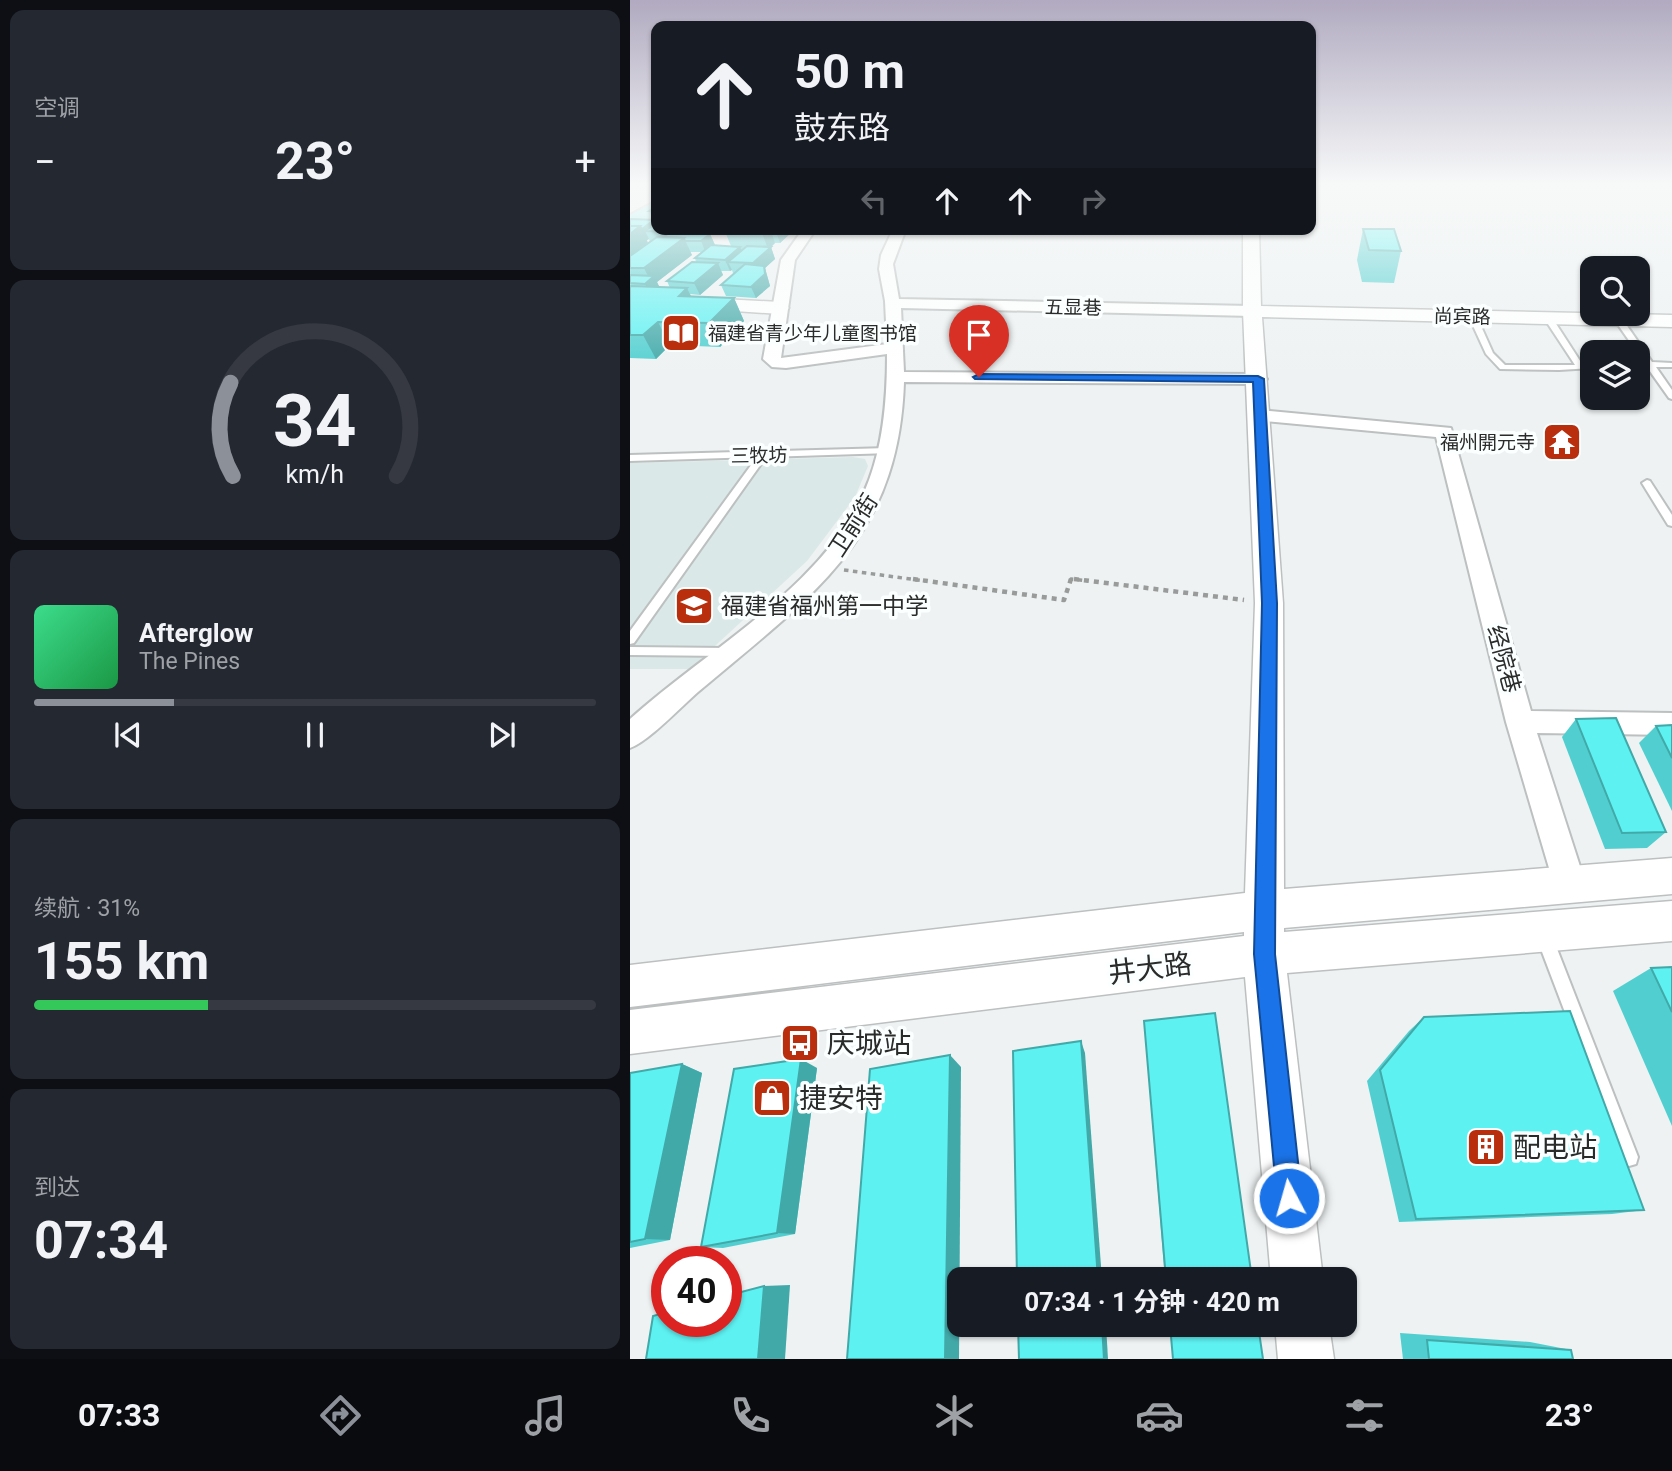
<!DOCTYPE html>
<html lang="zh">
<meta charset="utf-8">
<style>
:root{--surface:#171b24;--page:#242831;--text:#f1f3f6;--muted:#9ea1a6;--line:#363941;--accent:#8c9099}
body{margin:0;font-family:Roboto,"Noto Sans SC",sans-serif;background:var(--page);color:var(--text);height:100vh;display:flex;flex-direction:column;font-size:26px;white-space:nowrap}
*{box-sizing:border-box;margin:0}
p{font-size:23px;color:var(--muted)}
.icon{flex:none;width:38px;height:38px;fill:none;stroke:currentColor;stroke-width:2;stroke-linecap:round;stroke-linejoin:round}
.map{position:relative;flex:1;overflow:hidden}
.sheet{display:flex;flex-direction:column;gap:10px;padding:10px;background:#0d0f14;width:630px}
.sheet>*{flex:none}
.hud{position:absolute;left:21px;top:21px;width:665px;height:214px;border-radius:14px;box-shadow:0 2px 5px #0004;background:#171b24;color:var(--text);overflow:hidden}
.fabs{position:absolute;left:950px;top:256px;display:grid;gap:14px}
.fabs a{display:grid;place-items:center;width:70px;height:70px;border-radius:14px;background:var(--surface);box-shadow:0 2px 5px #0004;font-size:35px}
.speed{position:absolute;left:21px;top:1246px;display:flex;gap:14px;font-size:35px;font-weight:700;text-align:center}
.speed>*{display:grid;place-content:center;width:91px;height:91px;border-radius:50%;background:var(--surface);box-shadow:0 2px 5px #0004;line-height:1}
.speed .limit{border:10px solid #d22;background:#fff;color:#111}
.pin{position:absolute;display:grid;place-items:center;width:60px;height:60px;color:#fff;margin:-72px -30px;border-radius:50% 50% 50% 0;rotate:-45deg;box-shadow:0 0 7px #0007}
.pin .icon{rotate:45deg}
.me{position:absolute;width:77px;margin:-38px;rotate:354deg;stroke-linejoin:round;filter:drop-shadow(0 0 5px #0008)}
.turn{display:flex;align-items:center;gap:24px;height:147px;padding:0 28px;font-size:32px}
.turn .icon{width:91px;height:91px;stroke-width:2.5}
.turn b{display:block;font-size:49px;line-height:60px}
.lanes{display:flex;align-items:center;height:66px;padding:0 28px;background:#0003;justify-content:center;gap:35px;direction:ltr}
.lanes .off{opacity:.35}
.big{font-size:52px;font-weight:700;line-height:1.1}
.sheet .card{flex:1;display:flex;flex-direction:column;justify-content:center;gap:10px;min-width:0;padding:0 24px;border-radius:14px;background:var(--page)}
.sheet .dial{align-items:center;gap:0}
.dial svg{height:182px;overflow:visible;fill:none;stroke:var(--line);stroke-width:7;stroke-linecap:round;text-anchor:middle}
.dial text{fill:var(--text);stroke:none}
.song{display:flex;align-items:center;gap:21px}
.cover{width:84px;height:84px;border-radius:10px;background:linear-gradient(135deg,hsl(150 70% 55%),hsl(140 70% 35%))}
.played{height:7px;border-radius:4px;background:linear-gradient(90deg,var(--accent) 25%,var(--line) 25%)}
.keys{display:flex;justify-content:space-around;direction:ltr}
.heat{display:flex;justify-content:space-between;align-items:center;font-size:38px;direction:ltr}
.charge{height:10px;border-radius:5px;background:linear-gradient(90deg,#34c759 31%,var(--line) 0)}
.trip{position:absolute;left:317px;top:1267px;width:410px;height:70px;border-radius:14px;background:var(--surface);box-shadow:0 2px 5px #0004;font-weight:700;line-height:70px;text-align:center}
.menu{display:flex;height:112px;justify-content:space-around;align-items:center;background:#090b0e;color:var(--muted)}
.menu .icon{width:49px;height:49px}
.menu .on{color:var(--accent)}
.menu b{font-size:32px;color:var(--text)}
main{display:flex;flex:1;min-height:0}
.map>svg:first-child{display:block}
.built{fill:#dbe8e8}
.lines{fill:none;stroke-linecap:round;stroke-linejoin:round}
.service-casing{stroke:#bdc0c0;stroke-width:4}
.minor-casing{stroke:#bdc0c0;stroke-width:4}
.tertiary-casing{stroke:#bdc0c0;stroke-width:3}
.primary-casing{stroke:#ccc;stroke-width:4}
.path-far1{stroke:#999b9b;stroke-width:3.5;stroke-dasharray:4.5 4.5;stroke-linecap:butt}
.path{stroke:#999b9b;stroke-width:4.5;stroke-dasharray:5 5;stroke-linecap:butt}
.service{fill:#fff;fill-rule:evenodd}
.minor{fill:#fff;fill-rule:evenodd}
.tertiary{fill:#fff;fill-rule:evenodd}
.primary{fill:#9bf2f3;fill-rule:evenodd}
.wall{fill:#51cfd0;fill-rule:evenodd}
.shaded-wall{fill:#42a9a9}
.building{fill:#5ef1f2;stroke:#42a9a9;stroke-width:2}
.route{fill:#1a73e8;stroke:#114b97;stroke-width:2}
.labels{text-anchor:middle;stroke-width:7;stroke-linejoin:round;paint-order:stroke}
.far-street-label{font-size:19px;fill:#2a2b2b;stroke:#fbffff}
.far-poi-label{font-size:19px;fill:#2a2b2b;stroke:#fbffff;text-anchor:start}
.street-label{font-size:23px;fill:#2a2b2b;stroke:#fbffff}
.poi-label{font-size:23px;fill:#2a2b2b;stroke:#fbffff;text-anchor:start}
.near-street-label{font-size:28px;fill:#2a2b2b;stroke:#fbffff}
.near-poi-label{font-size:28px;fill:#2a2b2b;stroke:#fbffff;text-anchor:start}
</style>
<main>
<section class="sheet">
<div class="card"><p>空调</p>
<div class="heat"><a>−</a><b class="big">23°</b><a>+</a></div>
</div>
<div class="card dial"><svg viewBox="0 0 100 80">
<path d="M14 69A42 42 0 1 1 86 69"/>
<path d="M14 69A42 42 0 0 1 13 28" stroke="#8c9099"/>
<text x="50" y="56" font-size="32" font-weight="700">34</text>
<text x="50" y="72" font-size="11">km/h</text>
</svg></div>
<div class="card">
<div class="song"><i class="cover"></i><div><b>Afterglow</b><p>The Pines</p></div></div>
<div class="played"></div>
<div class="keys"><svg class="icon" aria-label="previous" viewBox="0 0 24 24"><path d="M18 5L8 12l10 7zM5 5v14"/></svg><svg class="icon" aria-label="pause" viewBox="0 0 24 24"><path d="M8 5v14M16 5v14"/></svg><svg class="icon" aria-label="next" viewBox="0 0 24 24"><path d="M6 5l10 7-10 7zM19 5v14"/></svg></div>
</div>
<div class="card"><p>续航 · 31%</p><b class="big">155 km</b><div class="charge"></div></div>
<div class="card"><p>到达</p><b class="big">07:34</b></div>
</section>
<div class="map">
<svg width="1042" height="1359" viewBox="0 0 1042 1359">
<rect width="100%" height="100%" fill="#eef2f2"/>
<polygon class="built" points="223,457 235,459 238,466 225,497 177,561 60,669 0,669 0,463"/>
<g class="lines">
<g class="service-casing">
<g id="service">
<polygon points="840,315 846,315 863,353 875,365 945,365 914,318 918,316 921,316 952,364 962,364 962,368 929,370 870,369 856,354 839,317"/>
<polygon points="985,317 991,317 1022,362 1042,363 1042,367 1026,367 1042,390 1042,399 1039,398 1017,367 1008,366 1008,362 1014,362 984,319"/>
<polygon points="258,448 261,449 261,453 136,457 4,643 0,644 0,631 127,457 0,461 0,455"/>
<polygon points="1017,480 1020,481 1042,515 1042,526 1038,525 1012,483"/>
<polygon points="0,647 98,648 104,652 98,656 0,655"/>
<polygon points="914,928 920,930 922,936 1008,1157 1006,1164 999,1166 992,1164 990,1157 906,936 908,930"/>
</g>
</g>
<g class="minor-casing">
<g id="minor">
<path d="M 173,229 L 186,229 L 165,260 L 151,358 L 257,344 L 255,301 L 249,269 L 251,255 L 263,229 L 276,229 L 263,264 L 269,299 L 622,306 L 630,311 L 622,316 L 271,308 L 274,372 L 628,374 L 637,379 L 628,384 L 274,382 C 269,538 183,595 74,687 C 55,702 21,740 0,748 L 0,719 C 78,648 201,583 239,480 C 254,440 257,396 257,354 L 156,368 L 142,367 L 133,359 L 151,260 Z"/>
<polygon points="630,410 821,428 901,711 1042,713 1042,735 907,733 956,885 951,896 940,900 929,896 924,885 876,722 806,437 623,420 621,416 623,412"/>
</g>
</g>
<g class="tertiary-casing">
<g id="tertiary">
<polygon points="613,229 629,229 631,306 1042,315 1042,327 632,317 653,603 654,889 1042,858 1042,894 654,928 654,932 1042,901 1042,941 657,973 693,1279 641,1279 615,977 0,1054 0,1010 614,936 614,932 0,1007 0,965 615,893 625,603 613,311"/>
<polygon points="0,294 150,302 159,308 150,314 0,304"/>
<polygon points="645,1325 699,1325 704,1359 648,1359"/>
</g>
</g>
<g class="primary-casing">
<polygon id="primary" points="26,201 26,214 0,230 0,215"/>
</g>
<g class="path-far1">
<polyline points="214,570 295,581"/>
<polyline points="440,581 441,579 458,581"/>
</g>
<g class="path">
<polyline points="283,579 434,600 441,579"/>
<polyline points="444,579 614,600"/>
</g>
<use href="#service" class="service"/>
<use href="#minor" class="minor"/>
<use href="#tertiary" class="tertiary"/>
<use href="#primary" class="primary"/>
</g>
<g class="wall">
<path d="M 26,206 L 26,229 L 80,234 L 85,245 L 84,246 L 101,246 L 96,234 L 71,233 L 69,229 L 162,229 L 163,231 L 150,243 L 145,243 L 141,247 L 145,259 L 135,268 L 140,286 L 126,298 L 96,296 L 91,285 L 104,273 L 103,273 L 102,270 L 100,271 L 91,271 L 93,275 L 70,295 L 60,294 L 61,296 L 104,298 L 114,321 L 90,347 L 40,345 L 26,359 L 0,358 L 0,256 L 20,242 L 19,239 L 17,240 L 0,220 L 24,220 L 19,211 ZM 60,252 L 72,252 L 65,258 L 66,262 L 37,281 L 40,288 L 29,287 L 27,282 L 62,255 Z"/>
<polygon points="733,229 771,251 764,283 732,282 727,260"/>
<polygon points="946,719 1036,832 1017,848 975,849 932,737"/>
<polygon points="1042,725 1042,811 1009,743 1026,726"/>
<polygon points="1042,967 1042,1126 983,991 1021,968"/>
<polygon points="794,1017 1014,1210 982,1214 769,1222 737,1081 779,1031"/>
<polygon points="514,1021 622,1279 535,1279"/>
<polygon points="52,1064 72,1073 40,1240 0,1248 0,1073"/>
<polygon points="187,1068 165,1234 93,1248 71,1247"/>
<polygon points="770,1333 900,1342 941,1350 943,1359 773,1359"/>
</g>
<g class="shaded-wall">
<polygon points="24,220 26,224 15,231 19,239 17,240 18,243 0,256 0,234 10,226"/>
<polygon points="50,229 60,229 62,235 55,240 62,255 27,282 30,288 21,296 15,284 20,280 14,268 46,233"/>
<polygon points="136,229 140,229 145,243 141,247 145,259 135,268 140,286 126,298 121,287 128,275 123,263 138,249 132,233"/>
<polygon points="145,229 162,229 163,231 150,243"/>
<polygon points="80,234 85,245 76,253 71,241"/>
<polygon points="110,247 115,258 98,262 102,270 100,271 95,260"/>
<polygon points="88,263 93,275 70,295 64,283"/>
<polygon points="57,288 68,311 49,296"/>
<polygon points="104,298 114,321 90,347 79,323"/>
<polygon points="28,322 40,345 26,359 13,335"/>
<polygon points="451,1041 455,1053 472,1279 468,1279"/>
<polygon points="320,1055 331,1067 329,1359 315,1359"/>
<polygon points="171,1059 187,1068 165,1234 147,1233"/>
<polygon points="52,1064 72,1073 40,1240 15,1239"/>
<polygon points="160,1285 155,1359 128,1359 134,1286"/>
<polygon points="472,1325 476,1325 478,1359 474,1359"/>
</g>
<g class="building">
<polygon points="26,206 26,211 19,211"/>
<polygon points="1,219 24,220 12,229 10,226 0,226 0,220"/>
<polygon points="26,223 26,229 50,229 46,233 80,234 71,241 55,241 54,238 34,237 40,232 15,231"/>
<polygon points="0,226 10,226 0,234"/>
<polygon points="97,229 136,229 132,233 95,232"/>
<polygon points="733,229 764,229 771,251 739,250"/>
<polygon points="27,237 54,238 14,268 0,268 0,256"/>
<polygon points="81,245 110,247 95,260 65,258"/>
<polygon points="117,246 141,247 123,263 98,262"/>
<polygon points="62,262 88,263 64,283 37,281"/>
<polygon points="115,264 134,266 135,274 121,287 91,285"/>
<polygon points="0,275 24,276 15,284 0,283"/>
<polygon points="0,286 57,288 49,296 104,298 79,323 28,322 13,335 0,335"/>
<polygon points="986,718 1036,832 992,833 946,719"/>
<polygon points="1042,725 1042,758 1026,726"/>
<polygon points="1042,967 1042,1012 1021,968"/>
<polygon points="940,1011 1014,1210 786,1219 750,1070 794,1017"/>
<polygon points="585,1013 622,1279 536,1279 514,1021"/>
<polygon points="451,1041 468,1279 387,1279 383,1051"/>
<polygon points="320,1055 315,1359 217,1359 240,1069"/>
<polygon points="171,1059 147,1233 71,1247 104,1069"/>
<polygon points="52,1064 15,1239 0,1242 0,1073"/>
<polygon points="134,1286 128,1359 16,1359 23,1316 37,1312 37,1321 96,1321 96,1296"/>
<polygon points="388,1325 472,1325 474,1359 389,1359"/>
<polygon points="540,1325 628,1325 633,1359 543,1359"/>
<polygon points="797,1340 941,1350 943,1359 799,1359"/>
</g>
<linearGradient id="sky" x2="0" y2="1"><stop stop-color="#b1aac0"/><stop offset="0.49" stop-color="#f7f9f9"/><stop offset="1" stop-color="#f7f9f9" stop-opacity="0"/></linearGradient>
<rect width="1042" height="376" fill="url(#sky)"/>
<polygon class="route" points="349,374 628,376 634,379 647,603 645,954 672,1198 668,1207 659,1210 650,1207 647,1198 624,954 632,603 623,382 345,379 343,377"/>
<defs>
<g id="library-square" transform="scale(2.0125)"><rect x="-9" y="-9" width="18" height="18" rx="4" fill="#b92e0d" stroke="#fbffff"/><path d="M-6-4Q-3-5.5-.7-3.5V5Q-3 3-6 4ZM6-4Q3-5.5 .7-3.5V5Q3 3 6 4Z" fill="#fff"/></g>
<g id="temple-square" transform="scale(2.0125)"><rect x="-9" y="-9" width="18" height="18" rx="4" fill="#b92e0d" stroke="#fbffff"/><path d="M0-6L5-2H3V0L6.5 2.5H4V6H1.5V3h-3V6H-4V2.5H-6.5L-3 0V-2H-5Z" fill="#fff"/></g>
<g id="school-square" transform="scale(2.0125)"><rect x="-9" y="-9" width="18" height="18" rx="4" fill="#b92e0d" stroke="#fbffff"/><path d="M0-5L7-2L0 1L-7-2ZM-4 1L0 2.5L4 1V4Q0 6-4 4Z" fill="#fff"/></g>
<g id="bus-square" transform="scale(2.0125)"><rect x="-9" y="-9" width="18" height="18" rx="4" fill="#b92e0d" stroke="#fbffff"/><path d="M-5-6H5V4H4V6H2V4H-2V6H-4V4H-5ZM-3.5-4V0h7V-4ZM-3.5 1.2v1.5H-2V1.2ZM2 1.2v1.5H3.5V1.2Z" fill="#fff"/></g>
<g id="shop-square" transform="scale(2.0125)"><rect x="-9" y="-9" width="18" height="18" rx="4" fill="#b92e0d" stroke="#fbffff"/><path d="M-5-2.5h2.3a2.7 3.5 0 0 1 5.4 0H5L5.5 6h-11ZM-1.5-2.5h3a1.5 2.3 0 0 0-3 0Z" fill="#fff"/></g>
<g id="building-square" transform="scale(2.0125)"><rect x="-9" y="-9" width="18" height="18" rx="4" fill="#b92e0d" stroke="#fbffff"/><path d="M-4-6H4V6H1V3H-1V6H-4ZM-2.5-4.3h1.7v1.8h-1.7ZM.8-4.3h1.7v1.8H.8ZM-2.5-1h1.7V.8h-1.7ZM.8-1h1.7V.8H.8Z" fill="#fff"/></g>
</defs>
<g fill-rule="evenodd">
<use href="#library-square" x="51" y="333"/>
<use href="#temple-square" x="932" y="442"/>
<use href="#school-square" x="64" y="606"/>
<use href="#bus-square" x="170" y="1043"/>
<use href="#shop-square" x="142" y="1098"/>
<use href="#building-square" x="856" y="1147"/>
</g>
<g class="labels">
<g class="far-street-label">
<text transform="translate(443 307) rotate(1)" y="7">五显巷</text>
<text transform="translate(832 316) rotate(1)" y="7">尚宾路</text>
<text transform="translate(129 455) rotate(-1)" y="7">三牧坊</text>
</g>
<g class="far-poi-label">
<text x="78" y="340">福建省青少年儿童图书馆</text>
<text x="905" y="449" text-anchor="end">福州開元寺</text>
</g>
<g class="street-label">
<text transform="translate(223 525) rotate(-57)" y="8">卫前街</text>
<text transform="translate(874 659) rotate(75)" y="8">经院巷</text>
</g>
<g class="poi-label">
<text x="91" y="614">福建省福州第一中学</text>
</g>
<g class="near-street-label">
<text transform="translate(520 968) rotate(-7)" y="10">井大路</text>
</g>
<g class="near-poi-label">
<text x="197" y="1053">庆城站</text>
<text x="169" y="1108">捷安特</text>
<text x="883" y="1157">配电站</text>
</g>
</g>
</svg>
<div class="fabs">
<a><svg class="icon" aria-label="search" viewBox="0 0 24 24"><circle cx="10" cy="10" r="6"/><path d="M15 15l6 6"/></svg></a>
<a><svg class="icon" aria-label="layers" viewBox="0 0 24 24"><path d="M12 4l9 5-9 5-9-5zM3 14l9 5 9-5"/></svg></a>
</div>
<div class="speed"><div class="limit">40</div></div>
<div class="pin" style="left:349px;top:377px;background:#d93025"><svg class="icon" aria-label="arrive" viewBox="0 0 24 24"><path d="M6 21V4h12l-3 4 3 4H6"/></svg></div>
<svg class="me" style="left:659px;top:1198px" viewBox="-20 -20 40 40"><circle r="17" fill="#1a73e8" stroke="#fff" stroke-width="3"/><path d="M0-11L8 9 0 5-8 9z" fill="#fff"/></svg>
<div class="trip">07:34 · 1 分钟 · 420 m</div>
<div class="hud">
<div class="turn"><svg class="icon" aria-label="ahead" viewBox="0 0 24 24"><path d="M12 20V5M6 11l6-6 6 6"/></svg><div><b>50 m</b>鼓东路</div></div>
<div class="lanes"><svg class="icon off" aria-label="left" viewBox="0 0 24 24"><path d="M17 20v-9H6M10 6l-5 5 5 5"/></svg><svg class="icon" aria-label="ahead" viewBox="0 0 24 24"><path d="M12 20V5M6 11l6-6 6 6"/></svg><svg class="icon" aria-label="ahead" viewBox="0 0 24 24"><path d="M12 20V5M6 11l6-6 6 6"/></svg><svg class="icon off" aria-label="right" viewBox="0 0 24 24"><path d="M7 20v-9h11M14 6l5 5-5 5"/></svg></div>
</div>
</div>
</main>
<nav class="menu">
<b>07:33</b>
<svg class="icon on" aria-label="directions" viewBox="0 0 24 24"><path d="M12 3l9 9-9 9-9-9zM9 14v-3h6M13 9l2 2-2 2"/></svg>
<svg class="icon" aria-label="music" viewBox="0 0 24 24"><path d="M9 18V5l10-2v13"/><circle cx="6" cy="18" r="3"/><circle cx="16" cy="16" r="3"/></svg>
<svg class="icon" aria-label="phone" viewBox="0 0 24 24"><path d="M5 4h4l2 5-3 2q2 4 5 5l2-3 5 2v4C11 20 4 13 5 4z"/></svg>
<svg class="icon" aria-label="climate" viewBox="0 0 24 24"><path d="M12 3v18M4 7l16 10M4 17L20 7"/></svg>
<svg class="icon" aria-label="car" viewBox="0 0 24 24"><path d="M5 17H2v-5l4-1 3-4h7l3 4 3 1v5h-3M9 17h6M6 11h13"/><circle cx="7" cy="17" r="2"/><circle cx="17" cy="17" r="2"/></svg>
<svg class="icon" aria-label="filters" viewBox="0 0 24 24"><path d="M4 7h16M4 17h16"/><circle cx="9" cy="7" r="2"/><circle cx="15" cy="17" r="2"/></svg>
<b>23°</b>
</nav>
